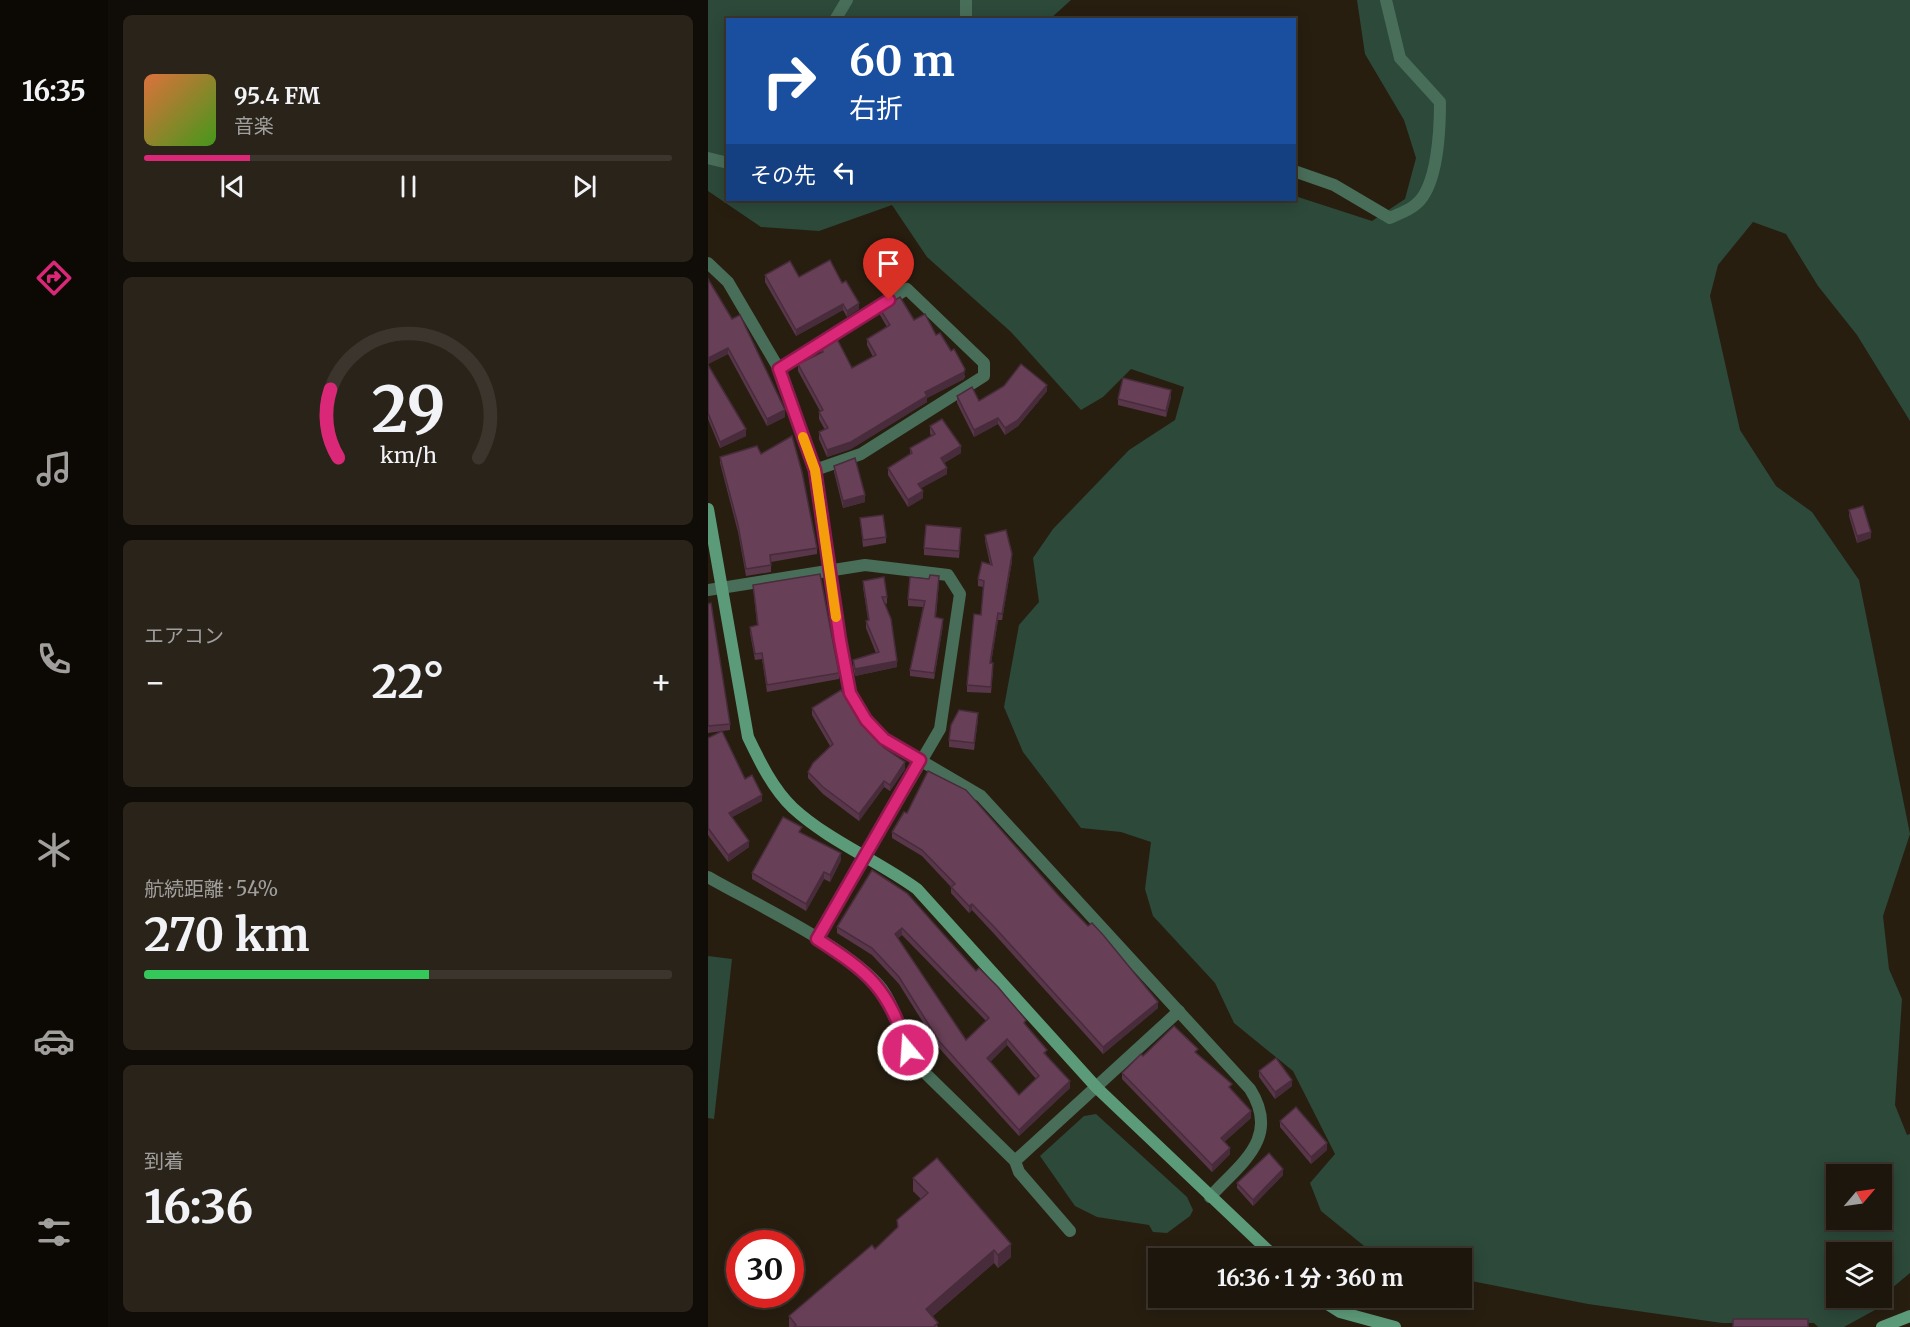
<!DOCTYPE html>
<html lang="ja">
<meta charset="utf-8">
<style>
:root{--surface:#1d160c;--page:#2a231a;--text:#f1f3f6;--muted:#a09f9d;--line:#3b352d;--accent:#db2777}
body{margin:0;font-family:Merriweather,"Noto Sans JP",serif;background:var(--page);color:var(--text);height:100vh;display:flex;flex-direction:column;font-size:22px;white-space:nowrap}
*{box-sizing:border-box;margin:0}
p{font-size:20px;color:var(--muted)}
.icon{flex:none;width:33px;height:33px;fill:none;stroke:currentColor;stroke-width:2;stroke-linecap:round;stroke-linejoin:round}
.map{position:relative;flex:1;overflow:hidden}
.panel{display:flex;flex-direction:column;gap:15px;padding:15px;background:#100c07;width:600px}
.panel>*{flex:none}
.top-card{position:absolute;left:18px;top:18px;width:570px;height:183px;border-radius:0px;box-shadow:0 3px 15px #0003,0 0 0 2px var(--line);background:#1a4fa0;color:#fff;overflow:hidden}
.needle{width:39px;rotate:61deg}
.tools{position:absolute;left:1118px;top:1164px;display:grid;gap:12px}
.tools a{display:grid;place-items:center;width:66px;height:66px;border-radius:0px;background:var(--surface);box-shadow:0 3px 15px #0003,0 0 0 2px var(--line);font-size:30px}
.speed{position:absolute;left:18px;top:1230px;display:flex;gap:12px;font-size:30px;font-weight:700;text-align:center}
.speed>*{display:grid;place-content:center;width:78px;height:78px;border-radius:50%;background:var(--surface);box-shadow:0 3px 15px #0003,0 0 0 2px var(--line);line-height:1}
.speed .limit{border:9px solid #d22;background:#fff;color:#111}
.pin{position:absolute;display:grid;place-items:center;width:51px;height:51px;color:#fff;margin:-62px -26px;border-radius:50% 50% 50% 0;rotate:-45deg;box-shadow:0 0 6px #0007}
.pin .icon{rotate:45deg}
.me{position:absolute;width:66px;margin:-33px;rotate:342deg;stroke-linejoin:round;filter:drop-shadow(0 0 4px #0008)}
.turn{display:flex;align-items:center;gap:21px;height:126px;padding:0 24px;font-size:27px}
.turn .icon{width:78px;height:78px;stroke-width:2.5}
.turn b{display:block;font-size:42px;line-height:51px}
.then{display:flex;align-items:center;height:57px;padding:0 24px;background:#0003;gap:12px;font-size:22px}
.big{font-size:45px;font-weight:700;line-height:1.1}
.panel .widget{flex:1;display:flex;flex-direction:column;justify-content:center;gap:9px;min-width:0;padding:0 21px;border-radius:9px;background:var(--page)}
.panel .dial{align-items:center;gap:0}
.dial svg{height:156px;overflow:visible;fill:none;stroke:var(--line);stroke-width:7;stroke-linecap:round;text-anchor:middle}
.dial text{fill:var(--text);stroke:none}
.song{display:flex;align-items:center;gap:18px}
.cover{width:72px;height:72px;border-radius:9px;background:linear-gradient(135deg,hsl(20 70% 55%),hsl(100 70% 35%))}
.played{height:6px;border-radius:3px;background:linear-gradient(90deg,var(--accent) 20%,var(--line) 20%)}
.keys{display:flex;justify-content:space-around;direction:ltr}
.heat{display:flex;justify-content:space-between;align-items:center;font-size:33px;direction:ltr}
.charge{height:9px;border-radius:4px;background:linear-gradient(90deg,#34c759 54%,var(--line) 0)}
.trip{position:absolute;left:440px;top:1248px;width:324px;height:60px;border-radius:0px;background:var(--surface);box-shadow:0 3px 15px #0003,0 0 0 2px var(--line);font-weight:700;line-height:60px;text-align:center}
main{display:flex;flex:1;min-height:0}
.tab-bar{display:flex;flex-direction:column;width:108px;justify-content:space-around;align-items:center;background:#0c0905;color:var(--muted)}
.tab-bar .icon{width:42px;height:42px}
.tab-bar .on{color:var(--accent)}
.tab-bar b{font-size:27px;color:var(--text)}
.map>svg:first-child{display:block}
.green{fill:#2c493a;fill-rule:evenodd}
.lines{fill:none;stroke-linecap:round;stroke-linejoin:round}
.street{stroke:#486e59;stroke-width:12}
.secondary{stroke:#5c9b79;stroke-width:12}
.wall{fill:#59364a;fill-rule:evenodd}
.shaded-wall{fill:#482c3c}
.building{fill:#673f56;stroke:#482c3c;stroke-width:1.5;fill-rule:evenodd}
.route-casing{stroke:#8e194d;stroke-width:15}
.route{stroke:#db2777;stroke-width:10}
.slow{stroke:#f59e0b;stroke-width:10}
</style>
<main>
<nav class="tab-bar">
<b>16:35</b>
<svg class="icon on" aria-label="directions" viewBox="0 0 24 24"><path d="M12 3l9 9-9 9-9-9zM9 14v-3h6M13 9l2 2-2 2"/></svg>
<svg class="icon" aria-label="music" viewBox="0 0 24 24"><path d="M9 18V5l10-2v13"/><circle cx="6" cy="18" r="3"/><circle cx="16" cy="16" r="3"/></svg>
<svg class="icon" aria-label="phone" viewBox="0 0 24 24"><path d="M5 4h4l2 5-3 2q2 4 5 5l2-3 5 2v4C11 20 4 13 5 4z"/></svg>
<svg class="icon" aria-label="climate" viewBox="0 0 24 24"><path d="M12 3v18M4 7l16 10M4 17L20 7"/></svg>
<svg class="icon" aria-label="car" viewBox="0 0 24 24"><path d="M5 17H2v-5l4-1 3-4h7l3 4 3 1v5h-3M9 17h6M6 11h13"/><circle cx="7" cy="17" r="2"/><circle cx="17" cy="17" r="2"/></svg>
<svg class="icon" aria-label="filters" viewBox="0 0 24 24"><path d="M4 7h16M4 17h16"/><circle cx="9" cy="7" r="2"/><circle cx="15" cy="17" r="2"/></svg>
</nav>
<section class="panel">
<div class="widget">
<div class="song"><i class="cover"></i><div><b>95.4 FM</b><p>音楽</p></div></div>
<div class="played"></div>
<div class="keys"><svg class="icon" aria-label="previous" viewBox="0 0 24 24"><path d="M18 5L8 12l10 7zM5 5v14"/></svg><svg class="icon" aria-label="pause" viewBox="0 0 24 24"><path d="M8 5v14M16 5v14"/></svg><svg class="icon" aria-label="next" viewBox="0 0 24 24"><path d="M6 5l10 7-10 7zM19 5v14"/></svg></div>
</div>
<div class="widget dial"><svg viewBox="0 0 100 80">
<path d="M14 69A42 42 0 1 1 86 69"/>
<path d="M14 69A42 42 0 0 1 10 34" stroke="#db2777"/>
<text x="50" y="56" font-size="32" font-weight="700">29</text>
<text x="50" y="72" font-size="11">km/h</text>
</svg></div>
<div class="widget"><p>エアコン</p>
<div class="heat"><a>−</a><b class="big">22°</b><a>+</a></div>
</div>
<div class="widget"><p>航続距離 · 54%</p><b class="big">270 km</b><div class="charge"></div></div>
<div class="widget"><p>到着</p><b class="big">16:36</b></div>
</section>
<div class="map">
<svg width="1202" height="1327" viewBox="0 0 1202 1327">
<rect width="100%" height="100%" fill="#271e10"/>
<g class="green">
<path d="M 0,0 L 363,0 L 342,19 L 20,20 L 20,200 L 586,200 L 587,196 L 664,221 L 697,199 L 708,158 L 696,120 L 657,54 L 649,0 L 1202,0 L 1202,421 L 1149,335 L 1110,286 L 1078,234 L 1045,222 L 1010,265 L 1002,296 L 1032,430 L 1068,486 L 1104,512 L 1151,580 L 1202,834 L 1175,916 L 1181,969 L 1194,999 L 1187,1105 L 1199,1135 L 1202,1134 L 1202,1273 L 1184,1288 L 1176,1305 L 1136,1327 L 1110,1327 L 1106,1323 L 1014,1323 L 880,1304 L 753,1279 L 753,1258 L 681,1258 L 666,1254 L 613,1211 L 602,1183 L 627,1154 L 585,1071 L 526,1023 L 507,983 L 445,916 L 437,889 L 443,842 L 413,832 L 373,828 L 315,752 L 296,707 L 311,625 L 331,602 L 325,558 L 345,529 L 421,450 L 467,420 L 476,387 L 423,369 L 395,397 L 373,410 L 303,332 L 219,257 L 184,205 L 111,231 L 53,227 L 0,191 ZM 1128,1174 L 1173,1174 L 1173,1220 L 1128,1220 ZM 1128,1252 L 1173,1252 L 1173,1298 L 1128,1298 Z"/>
<polygon points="0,956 24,959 6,1119 0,1118"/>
<polygon points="388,1114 479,1197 485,1210 482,1216 459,1233 445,1232 441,1225 389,1217 367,1206 332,1156 376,1116"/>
</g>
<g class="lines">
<g class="street">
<polyline points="127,20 139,0"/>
<polyline points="258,20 258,0"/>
<polyline points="0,158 20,163"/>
<path d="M 586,171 L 626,185 L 682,218 C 690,214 700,211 707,205 C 730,188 732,128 732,102 L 692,58 L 678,0"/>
<path d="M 0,263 L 20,282 L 71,369 L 107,470 L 132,641 L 142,693 L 158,720 L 176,739 L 273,796 L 542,1089 C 573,1138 533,1163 502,1197"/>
<polyline points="71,369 199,289 276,363 276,376 153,454 107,470"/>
<polyline points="0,590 157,565 240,575 252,594 232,729 109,939"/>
<path d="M 0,877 C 47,904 142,948 174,989 C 191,1013 195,1043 212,1068 L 307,1161 L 471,1011"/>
<polyline points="307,1161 311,1172 362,1231"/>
</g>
<g class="secondary">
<path d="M 0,509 L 40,737 C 52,762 65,789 85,808 C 121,841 169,860 209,889 L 389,1088 L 568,1258"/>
<polyline points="610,1298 632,1312 687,1327"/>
<polyline points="1174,1327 1202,1316"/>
</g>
</g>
<g class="wall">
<polygon points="57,275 91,277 134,283 151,309 139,317 135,310 88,336 57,282"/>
<polygon points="0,279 77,417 59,426 20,354 0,364"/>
<polygon points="172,309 206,320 228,335 257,376 256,379 219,398 219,402 143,449 119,457 111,439 111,432 117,430 111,419 111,412 112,411 90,371 90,364 113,353 113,347 144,368 165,357 159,345 159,339 179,327 172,315"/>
<polygon points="0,365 38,436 12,448 0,419"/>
<polygon points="339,391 310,426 297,435 290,424 266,437 249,403 249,396 271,401"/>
<polygon points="463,397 458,417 410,405 410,399"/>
<polygon points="222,426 253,453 236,463 239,474 213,488 215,498 200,507 180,475 180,468 202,454 202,448 223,436 222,433"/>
<polygon points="12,457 109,548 109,554 63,562 63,572 38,576 30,532 12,463"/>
<polygon points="126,466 157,502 135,508 126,472"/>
<polygon points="1141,510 1163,538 1149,543 1141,516"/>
<polygon points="152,518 178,537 178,543 155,547"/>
<polygon points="253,535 251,558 216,555 216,548"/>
<polygon points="277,535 304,561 294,620 290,620 283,663 285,670 283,693 259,692 259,685 273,615 275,587 270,586 270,579 282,564 277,541"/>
<polygon points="155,581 179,597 179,604 177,603 189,667 147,676 145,667 145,660 168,653 158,628 158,621 160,620 155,587"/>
<polygon points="231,582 228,617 235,625 226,679 202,676 202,670 215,607 200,606 200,599"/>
<polygon points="45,585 131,673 131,679 59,692 54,659 47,660 42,633 42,627 49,625"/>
<polygon points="0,604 22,724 22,730 0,733"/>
<polygon points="104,708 175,747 197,769 182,791 176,787 151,821 115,794 100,778 100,772 122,746 104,715"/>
<polygon points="270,719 266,750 241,747 241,740"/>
<polygon points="0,738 37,779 54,801 24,817 41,847 20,862 0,835"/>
<polygon points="196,812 450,1008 395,1054 289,937 264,910 261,913 243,893 243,887 214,856 184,838 184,832"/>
<polygon points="94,834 133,860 122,882 116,879 98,911 44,879 44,873"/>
<path d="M 164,870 L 268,971 L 318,1026 L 362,1088 L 311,1136 L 231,1048 L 191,984 L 164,955 L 129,933 L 129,927 ZM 194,935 L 278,1021 L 258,1040 L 190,938 ZM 299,1045 L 328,1079 L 311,1095 L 282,1062 Z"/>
<polygon points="490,1054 524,1090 543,1118 516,1142 522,1154 504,1172 414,1079 414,1073 435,1056"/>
<polygon points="551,1071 584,1086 567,1099 551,1077"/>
<polygon points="572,1121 619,1150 603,1164 572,1127"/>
<polygon points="575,1175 545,1206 529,1188 529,1183"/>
<polygon points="205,1178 303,1257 290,1268 286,1263 225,1316 230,1327 81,1327 81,1316 167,1249 189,1228 189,1220 213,1199 205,1191"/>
</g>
<g class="shaded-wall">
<polygon points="151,303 151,309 139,317 139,311"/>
<polygon points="135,304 135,310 88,336 88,330"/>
<polygon points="20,348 20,354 0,364 0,358"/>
<polygon points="257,369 256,379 219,398 219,402 143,449 119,457 119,450"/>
<polygon points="339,385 339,391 310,426 297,435 297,428"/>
<polygon points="463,390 463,397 458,417 458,411"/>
<polygon points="77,410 77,417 59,426 59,419"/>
<polygon points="290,418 290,424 266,437 266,430"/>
<polygon points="38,429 38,436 12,448 12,442"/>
<polygon points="253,446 253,453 233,465 233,458"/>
<polygon points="239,468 239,474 210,490 210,484"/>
<polygon points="215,491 215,498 200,507 200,500"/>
<polygon points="157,495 157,502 135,508 135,501"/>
<polygon points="1163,532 1163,538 1149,543 1149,536"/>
<polygon points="304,554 304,561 294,620 294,614"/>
<polygon points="290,613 290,620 282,670 282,663"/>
<polygon points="235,619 235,625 226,679 226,673"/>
<polygon points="189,661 189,667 147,676 147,669"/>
<polygon points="270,713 270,719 266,750 266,743"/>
<polygon points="197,762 197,769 182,791 182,785"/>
<polygon points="176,781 176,787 151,821 151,814"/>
<polygon points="54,795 54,801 21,819 21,813"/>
<polygon points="41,841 41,847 20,862 20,855"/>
<polygon points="133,853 133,860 122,882 122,875"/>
<polygon points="116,872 116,879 98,911 98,904"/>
<polygon points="264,904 264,910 261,913 261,906"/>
<polygon points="194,928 194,935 187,940 187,934"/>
<polygon points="450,1002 450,1008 395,1054 395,1047"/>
<polygon points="299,1039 299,1045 279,1065 279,1058"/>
<polygon points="584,1080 584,1086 567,1099 567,1092"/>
<polygon points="362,1081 362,1088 311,1136 311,1130"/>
<polygon points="543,1111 543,1118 513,1145 513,1138"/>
<polygon points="619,1143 619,1150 603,1164 603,1157"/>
<polygon points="522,1148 522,1154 504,1172 504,1165"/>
<polygon points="575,1169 575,1175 545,1206 545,1200"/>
<polygon points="303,1244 303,1257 290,1268 290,1255"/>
<polygon points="286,1250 286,1263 218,1322 218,1309"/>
</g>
<g class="building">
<polygon points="122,260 134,283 138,281 151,303 139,311 135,304 88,330 57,275 82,261 91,277"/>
<polygon points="0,279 24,319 32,315 77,410 59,419 20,348 0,358"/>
<polygon points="192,297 206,320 217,314 228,335 232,333 243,351 246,349 257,369 256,372 217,392 219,396 143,442 119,450 111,432 120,428 111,412 115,410 90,364 115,352 113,347 129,339 144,368 168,355 159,339 182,325 172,309"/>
<polygon points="313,364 339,385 310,420 297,428 290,418 266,430 249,396 264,387 271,401 296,386"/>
<polygon points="0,365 38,429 12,442 0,413"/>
<polygon points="415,378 463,390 458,411 410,399"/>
<polygon points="234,419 253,446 233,458 239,468 210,484 215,491 200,500 180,468 204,453 202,448 227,434 222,426"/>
<polygon points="84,436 94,472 109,548 62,555 63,565 38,569 30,525 12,457 49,446 53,454"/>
<polygon points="147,458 157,495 135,501 126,466"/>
<polygon points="1155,506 1163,532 1149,536 1141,510"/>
<polygon points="175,515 178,537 155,540 152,518"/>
<polygon points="218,525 253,528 251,551 216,548"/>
<polygon points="298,530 304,554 294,614 290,613 282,663 285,663 283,687 259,685 266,614 273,615 276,581 270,579 274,562 284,565 277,535"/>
<polygon points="112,574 131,673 59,685 54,653 47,654 42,627 50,625 45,585"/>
<polygon points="222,575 231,576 227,617 235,619 226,673 202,670 217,601 200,599 202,577 221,579"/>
<polygon points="176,577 179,597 174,597 183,619 189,661 147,669 145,660 171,652 158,621 161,620 155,581"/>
<polygon points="3,603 22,724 0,726 0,604"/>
<polygon points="133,690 175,747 197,762 182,785 176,781 151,814 115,787 100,772 105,763 125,744 104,708"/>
<polygon points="251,710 270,713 266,743 241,740 243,725"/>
<polygon points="14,731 37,779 44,775 54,795 21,813 41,841 20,855 0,828 0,738"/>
<polygon points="220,771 258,790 351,896 380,926 384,923 396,936 450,1002 395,1047 289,930 264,904 261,906 243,887 247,884 214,850 184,832 196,812 199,813"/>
<polygon points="75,817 94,827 91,832 133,853 122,875 116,872 98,904 44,873"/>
<path d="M 164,870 L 199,893 L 268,971 L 271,968 L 290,987 L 318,1020 L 316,1023 L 339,1050 L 336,1053 L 362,1081 L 311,1130 L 231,1041 L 191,977 L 164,948 L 129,927 ZM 194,928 L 281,1018 L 258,1040 L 187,934 ZM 299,1039 L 331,1076 L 311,1095 L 279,1058 Z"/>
<polygon points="466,1026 490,1049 487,1052 524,1084 521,1087 543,1111 513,1138 522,1148 504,1165 414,1073 433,1054 435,1056"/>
<polygon points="568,1058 584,1080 567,1092 551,1071"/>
<polygon points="588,1107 619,1143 603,1157 572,1121"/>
<polygon points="561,1153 575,1169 545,1200 529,1183"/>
<polygon points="229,1158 303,1244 290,1255 286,1250 218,1309 230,1323 225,1327 86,1327 88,1325 81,1316 164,1245 167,1249 190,1227 189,1220 220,1193 205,1178"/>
<rect x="1025" y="1319" width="75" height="8"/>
</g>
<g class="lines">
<g class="route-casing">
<path id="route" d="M 181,300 L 71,369 L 107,470 L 132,640 L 142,693 L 158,720 L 176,739 L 212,760 L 109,939 C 163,974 179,987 200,1050"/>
</g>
<use href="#route" class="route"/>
<polyline class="slow" points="95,437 107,470 128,617"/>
</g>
</svg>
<div class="tools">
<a><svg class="needle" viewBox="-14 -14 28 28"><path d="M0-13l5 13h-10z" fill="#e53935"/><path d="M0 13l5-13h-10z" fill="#a09f9d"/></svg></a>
<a><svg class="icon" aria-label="layers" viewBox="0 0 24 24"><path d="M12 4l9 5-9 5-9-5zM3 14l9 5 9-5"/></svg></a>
</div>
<div class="speed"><div class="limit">30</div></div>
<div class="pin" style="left:181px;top:300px;background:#d93025"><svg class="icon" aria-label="arrive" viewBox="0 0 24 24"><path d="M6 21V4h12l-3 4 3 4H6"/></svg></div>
<svg class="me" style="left:200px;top:1050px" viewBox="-20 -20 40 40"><circle r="17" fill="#db2777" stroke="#fff" stroke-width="3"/><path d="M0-11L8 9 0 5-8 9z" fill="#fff"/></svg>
<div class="trip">16:36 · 1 分 · 360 m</div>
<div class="top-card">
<div class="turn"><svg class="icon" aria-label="right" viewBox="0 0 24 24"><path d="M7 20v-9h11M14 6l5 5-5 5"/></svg><div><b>60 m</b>右折</div></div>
<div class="then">その先<svg class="icon" aria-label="left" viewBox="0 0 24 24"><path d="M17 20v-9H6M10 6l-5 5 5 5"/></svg></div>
</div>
</div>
</main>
